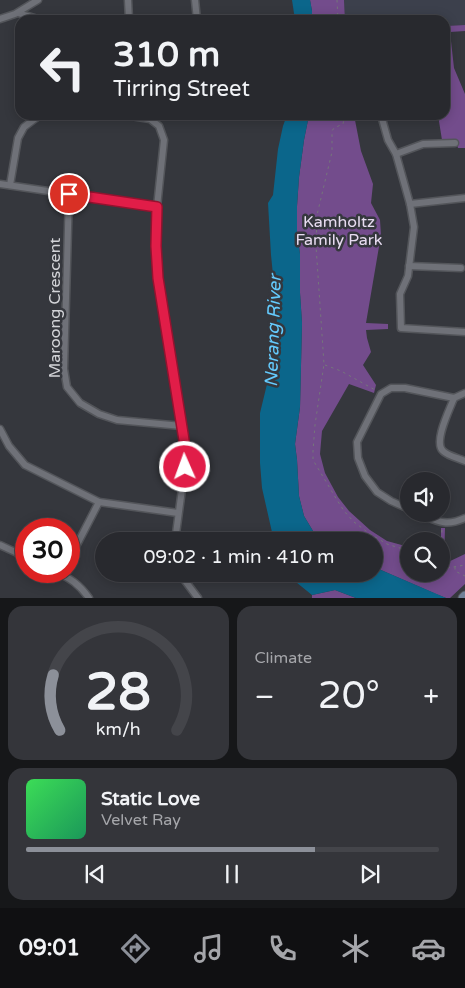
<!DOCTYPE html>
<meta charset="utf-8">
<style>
:root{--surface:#28292e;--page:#34353a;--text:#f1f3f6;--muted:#a5a6aa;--line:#44454a;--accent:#8c9099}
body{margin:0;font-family:"Varela Round",sans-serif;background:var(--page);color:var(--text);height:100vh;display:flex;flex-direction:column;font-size:19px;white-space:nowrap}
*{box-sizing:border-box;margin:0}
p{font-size:16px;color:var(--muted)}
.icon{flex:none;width:28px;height:28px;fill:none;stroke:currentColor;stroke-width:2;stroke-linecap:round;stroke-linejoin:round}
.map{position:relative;height:598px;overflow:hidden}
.drawer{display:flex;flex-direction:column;gap:8px;padding:8px;background:#161719;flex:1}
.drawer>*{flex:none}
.top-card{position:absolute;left:15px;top:15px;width:435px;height:105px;border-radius:15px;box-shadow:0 2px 12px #0003,0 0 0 1px var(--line);background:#28292e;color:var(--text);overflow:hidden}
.tools{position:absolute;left:400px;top:472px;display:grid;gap:10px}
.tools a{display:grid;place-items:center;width:50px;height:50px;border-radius:50%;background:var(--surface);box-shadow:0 2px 12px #0003,0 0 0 1px var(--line);font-size:25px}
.speed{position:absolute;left:15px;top:518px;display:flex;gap:10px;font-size:25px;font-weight:700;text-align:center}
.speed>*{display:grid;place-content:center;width:65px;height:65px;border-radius:50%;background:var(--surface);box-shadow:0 2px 12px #0003,0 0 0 1px var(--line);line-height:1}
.speed .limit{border:8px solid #d22;background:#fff;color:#111}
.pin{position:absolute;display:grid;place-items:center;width:42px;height:42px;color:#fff;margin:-21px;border:2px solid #fff;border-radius:50%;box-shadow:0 1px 5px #0007}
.me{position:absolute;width:55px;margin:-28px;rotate:358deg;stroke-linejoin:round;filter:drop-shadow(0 0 4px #0008)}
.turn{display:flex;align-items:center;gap:18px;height:105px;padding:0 15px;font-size:22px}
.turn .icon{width:65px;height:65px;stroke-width:2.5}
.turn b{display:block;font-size:35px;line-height:42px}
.big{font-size:38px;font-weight:600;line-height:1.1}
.drawer .card{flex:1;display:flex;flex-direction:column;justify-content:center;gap:8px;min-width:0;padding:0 18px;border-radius:15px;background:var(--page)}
.drawer .dial{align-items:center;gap:0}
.dial svg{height:130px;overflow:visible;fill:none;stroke:var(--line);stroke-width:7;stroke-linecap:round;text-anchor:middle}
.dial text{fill:var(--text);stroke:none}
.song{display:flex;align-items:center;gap:15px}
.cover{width:60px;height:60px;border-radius:8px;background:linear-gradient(135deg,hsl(130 70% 55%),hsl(150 70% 35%))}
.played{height:5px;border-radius:2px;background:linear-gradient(90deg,var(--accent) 70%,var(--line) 70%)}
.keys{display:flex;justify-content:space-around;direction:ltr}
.heat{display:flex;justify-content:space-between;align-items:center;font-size:28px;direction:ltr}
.drawer .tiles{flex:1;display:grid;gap:8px;grid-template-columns:1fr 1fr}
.card:last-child{grid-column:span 2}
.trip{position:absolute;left:95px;top:532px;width:288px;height:50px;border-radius:25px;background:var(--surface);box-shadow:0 2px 12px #0003,0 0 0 1px var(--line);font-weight:600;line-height:50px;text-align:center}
.dock{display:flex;height:80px;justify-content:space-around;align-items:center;background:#101012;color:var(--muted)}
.dock .icon{width:35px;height:35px}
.dock .active{color:var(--accent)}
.dock b{font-size:22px;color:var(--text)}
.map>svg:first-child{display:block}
.built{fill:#3c404c}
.green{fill:#734c8c}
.water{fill:#0b668b}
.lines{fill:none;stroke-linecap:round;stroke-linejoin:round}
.minor-casing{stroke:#53555a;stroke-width:9}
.secondary-casing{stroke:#53555a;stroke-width:11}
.path{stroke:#75767b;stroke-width:1;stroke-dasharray:2.5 4;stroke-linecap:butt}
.minor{stroke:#6f7178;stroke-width:6}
.secondary{stroke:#708198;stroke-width:9}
.route-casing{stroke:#92132f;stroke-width:12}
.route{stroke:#e11d48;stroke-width:9}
.labels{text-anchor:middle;stroke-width:5;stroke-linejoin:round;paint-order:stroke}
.park-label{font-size:16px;fill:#e8dcf1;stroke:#35373d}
.street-label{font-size:16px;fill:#d2d3d7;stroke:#35373d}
.water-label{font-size:18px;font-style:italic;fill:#64cbfe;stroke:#35373d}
</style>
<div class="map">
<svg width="465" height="598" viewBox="0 0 465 598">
<rect width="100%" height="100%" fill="#35373d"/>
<polygon class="built" points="344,0 465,0 465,25 445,26 445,20 345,20"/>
<g class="green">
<polygon points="310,0 344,0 345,20 312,20 312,11"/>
<polygon points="465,25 465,31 450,32 454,68 465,94 465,148 458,148 456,140 442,140 438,115 445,115 445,26"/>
<polygon points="309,115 354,115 361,151 373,184 371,203 380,220 381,235 366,323 388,324 388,329 366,330 367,338 371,352 363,365 376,385 374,393 349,384 322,431 320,454 325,473 338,497 349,511 370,530 387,541 409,547 409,574 441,574 441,528 445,528 444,562 446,563 465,554 465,584 450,598 446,598 436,594 374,567 374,541 321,541 316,536 304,516 299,496 297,460 295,444 300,407 302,323 300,293 300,254 297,233 297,206 299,177 304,140"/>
<polygon points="335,590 356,598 312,598 312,595"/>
</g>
<g class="water">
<polygon points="292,0 310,0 312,11 312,20 295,20"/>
<polygon points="287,115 309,115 304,140 299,177 297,206 297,233 300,254 300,293 302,323 300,407 295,444 297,460 299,496 304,516 316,536 321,541 274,541 262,488 260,463 260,413 276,347 277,315 271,255 268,203 273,195 278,149 283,126"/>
<polygon points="374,567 446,598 356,598 335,590 312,595 286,574 374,574"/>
</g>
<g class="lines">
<g class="minor-casing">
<g id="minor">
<polyline points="128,0 129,20"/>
<polyline points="195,0 197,20"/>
<polyline points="18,13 41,20"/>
<polyline points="0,19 15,14 38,0"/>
<polyline points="125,115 150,119 159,126 164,140 157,207 156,246 158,278 184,440 185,467 175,541"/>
<polyline points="381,115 388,140 396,154 410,204 414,227 408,276 400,294 401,328 465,332"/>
<polyline points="396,154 423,144 455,143"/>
<polyline points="0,184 157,207"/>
<polyline points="10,185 18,138 24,127 40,115"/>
<polyline points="69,193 64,369 67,387 80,403 99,414 117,420 182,426"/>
<polyline points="410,204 465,198"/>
<polyline points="409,266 461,268"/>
<path d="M 454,398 C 450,409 433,442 443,451 C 448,456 458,458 465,461"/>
<polyline points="0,429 9,446 25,465 99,502 178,513"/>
<polyline points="409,509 391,501 377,492 365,476 358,458 357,442 381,394 391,388 405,388 454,398 465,393"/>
<path d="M 420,514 C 437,521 446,527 465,518"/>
<polyline points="0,545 26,557"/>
<polyline points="69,560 99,502"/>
<path d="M 55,571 C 71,579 79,584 89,598"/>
<polyline points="180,574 198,598"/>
</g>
</g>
<g class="secondary-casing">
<polyline id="secondary" points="463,598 465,596"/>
</g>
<g class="path">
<polyline points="337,0 338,20"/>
<polyline points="345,115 343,124 334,128 332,131 332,152 317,215 316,246 324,364 315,425 313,451 313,460 337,500 344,511 354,522 370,534 387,544 409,551"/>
<polyline points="325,365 341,371 377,391"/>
<polyline points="441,552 442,528"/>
<polyline points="441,566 447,568 465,565"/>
<polyline points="455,567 455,571 465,576"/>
</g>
<use href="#minor" class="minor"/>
<use href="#secondary" class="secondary"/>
</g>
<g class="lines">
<g class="route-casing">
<polyline id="route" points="69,194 157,207 156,246 158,278 184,440 185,467"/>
</g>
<use href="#route" class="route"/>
</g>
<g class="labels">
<g class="park-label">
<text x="339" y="227">Kamholtz<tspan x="339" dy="18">Family Park</tspan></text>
</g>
<g class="street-label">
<text transform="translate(54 308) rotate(-90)" y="6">Maroong Crescent</text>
</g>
<g class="water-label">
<text transform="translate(273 331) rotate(-88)" y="6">Nerang River</text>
</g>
</g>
</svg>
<div class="tools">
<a><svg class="icon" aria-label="sound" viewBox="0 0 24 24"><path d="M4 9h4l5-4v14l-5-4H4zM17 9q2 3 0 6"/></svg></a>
<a><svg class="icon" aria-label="search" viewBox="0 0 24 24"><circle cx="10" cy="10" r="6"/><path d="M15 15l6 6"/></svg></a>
</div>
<div class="speed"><div class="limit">30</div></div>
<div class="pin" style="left:69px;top:194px;background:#d93025"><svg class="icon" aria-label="arrive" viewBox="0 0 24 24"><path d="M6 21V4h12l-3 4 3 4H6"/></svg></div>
<svg class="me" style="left:185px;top:467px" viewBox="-20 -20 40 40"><circle r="17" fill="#e11d48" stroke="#fff" stroke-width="3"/><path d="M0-11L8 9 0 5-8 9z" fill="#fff"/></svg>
<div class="trip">09:02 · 1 min · 410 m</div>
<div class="top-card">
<div class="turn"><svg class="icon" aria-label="left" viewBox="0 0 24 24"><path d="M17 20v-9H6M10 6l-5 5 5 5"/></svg><div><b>310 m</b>Tirring Street</div></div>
</div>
</div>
<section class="drawer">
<div class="tiles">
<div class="card dial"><svg viewBox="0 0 100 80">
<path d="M14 69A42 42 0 1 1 86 69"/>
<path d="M14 69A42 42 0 0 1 10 35" stroke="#8c9099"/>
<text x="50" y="56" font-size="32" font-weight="700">28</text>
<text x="50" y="72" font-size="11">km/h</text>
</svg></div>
<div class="card"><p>Climate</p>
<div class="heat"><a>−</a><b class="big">20°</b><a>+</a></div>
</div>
<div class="card">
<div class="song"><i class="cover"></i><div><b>Static Love</b><p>Velvet Ray</p></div></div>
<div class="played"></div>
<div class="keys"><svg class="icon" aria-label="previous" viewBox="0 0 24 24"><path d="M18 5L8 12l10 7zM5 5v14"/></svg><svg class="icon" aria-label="pause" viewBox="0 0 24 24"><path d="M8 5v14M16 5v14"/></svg><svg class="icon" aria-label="next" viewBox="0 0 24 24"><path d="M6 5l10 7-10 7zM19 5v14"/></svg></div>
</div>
</div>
</section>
<nav class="dock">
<b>09:01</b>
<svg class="icon active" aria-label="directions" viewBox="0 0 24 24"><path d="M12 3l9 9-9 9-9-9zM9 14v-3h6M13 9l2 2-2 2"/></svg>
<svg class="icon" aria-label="music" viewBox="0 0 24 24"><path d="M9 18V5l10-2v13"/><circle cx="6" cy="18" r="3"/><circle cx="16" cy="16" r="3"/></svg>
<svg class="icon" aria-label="phone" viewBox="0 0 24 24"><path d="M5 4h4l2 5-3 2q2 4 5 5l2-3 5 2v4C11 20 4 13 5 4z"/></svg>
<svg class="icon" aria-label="climate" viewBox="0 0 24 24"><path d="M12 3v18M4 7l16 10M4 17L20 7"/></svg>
<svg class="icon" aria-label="car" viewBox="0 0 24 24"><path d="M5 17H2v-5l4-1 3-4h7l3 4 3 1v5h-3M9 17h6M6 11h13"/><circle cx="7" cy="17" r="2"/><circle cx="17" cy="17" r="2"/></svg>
</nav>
